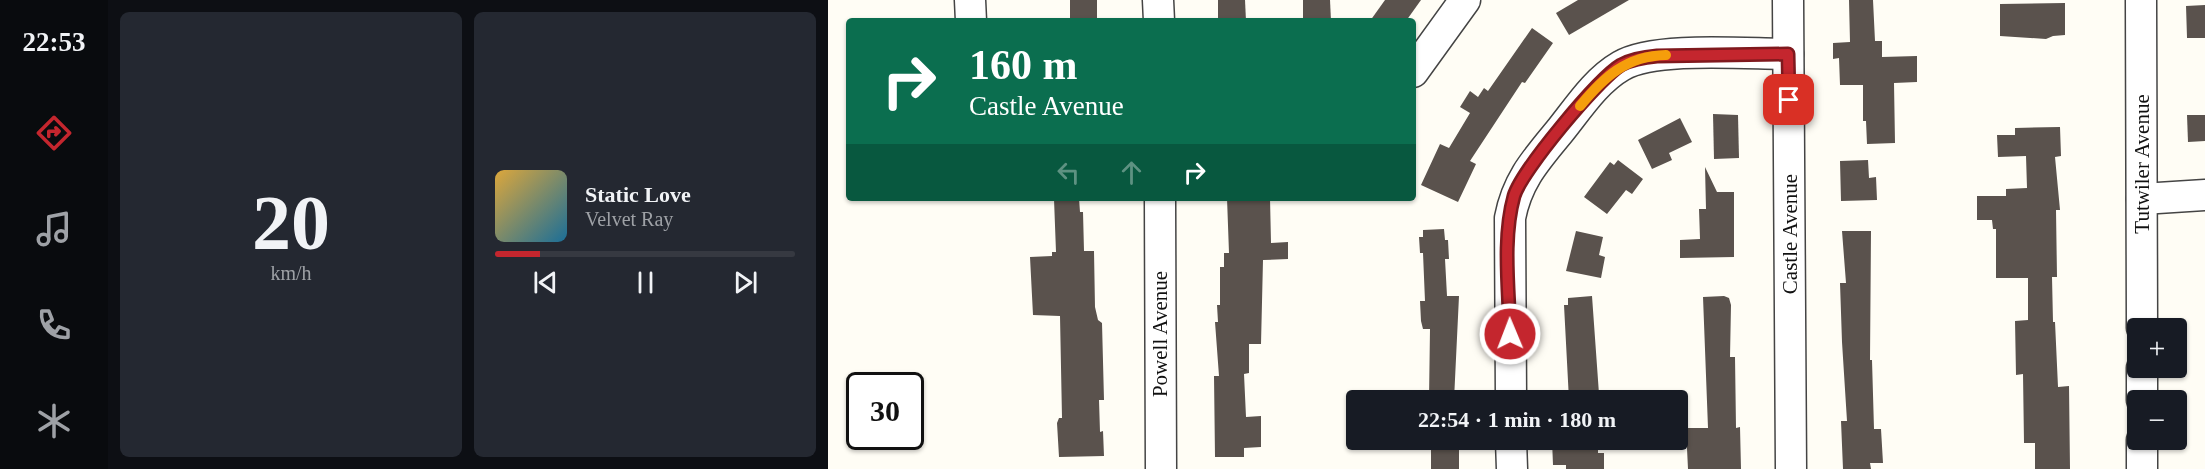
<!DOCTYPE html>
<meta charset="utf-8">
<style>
:root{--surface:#171b24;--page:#242831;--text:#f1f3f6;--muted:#9ea1a6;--line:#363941;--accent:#c4262e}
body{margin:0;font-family:"Times New Roman",serif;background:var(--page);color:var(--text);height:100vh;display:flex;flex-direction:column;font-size:22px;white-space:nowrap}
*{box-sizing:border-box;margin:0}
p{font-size:20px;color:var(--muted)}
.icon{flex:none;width:33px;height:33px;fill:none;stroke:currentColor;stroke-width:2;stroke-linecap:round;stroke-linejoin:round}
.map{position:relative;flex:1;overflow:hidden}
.sheet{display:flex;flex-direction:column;gap:12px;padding:12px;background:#0d0f14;width:720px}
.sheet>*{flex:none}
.hud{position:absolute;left:18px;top:18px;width:570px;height:183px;border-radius:6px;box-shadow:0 2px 4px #0004;background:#0b6e4f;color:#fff;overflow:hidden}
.fabs{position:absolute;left:1299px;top:318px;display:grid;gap:12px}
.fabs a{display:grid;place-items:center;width:60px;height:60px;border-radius:6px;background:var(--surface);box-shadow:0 2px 4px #0004;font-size:30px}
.speed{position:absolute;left:18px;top:372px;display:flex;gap:12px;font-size:30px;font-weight:700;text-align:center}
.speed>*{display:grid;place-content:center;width:78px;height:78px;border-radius:50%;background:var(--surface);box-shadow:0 2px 4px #0004;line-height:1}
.speed .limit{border:3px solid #111;border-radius:9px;background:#fff;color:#111}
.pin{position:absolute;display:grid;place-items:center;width:51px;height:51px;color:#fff;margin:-26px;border-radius:12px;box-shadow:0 3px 9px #0006}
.me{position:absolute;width:66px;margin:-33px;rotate:359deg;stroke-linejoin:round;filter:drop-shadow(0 0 4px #0008)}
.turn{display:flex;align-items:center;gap:21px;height:126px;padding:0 24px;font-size:27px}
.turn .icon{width:78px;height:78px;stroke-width:2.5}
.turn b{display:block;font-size:42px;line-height:51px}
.lanes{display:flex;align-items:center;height:57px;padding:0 24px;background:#0003;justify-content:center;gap:30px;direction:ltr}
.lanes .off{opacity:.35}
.sheet .card{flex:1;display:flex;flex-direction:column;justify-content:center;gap:9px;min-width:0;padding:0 21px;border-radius:9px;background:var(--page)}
.sheet .dial{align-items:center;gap:0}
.dial b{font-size:78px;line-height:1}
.song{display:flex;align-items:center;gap:18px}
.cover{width:72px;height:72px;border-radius:9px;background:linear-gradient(135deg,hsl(40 70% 55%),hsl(200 70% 35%))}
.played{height:6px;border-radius:3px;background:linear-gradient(90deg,var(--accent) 15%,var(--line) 15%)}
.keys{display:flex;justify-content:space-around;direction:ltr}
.sheet .tiles{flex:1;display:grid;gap:12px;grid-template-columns:repeat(2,1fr)}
.trip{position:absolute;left:518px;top:390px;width:342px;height:60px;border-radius:6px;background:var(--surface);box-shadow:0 2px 4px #0004;font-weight:600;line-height:60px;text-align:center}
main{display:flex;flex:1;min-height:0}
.tabs{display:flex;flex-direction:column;width:108px;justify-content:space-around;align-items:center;background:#090b0e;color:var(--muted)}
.tabs .icon{width:42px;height:42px}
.tabs .on{color:var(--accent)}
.tabs b{font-size:27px;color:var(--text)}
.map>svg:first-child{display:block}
.building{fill:#5a524d}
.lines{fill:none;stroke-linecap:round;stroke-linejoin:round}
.minor-casing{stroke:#444;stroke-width:33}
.minor{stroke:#fff;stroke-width:30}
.route-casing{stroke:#7f191e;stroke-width:15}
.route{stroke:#c4262e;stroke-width:10}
.slow{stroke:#f59e0b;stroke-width:10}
.labels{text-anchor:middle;stroke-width:6;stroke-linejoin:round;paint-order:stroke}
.street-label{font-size:21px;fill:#111;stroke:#fff}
</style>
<main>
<nav class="tabs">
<b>22:53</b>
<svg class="icon on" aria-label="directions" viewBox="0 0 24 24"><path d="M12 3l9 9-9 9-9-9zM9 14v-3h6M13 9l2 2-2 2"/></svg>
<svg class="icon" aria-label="music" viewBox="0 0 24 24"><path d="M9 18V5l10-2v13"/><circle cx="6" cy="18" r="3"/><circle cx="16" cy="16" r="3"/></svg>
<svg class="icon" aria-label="phone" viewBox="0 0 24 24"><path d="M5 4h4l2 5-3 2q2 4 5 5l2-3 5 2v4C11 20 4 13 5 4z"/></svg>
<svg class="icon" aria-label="climate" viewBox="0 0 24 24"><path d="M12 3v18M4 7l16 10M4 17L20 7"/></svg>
</nav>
<section class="sheet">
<div class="tiles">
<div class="card dial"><b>20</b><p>km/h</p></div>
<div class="card">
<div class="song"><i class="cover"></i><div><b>Static Love</b><p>Velvet Ray</p></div></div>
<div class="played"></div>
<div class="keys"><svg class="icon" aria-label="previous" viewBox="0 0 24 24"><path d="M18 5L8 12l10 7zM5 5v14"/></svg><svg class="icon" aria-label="pause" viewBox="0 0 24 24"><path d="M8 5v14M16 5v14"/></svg><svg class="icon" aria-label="next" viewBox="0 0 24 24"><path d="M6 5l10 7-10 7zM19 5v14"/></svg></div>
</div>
</div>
</section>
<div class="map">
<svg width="1377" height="469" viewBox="0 0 1377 469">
<rect width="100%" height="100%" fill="#fffdf5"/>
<g class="building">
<rect x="242" y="0" width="27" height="21"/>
<polygon points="390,0 417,0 418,21 390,21"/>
<polygon points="475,0 502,0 503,21 475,21"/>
<polygon points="557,0 593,0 578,21 542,21"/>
<polygon points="750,0 801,0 741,35 728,13"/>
<polygon points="1021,0 1045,0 1047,41 1054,41 1054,57 1089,56 1089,82 1066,83 1067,143 1039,144 1038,121 1035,121 1035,85 1012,85 1011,58 1005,59 1005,43 1022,42"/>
<polygon points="1237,3 1237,35 1225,36 1218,39 1172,36 1172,4"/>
<polygon points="1377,5 1377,38 1359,38 1358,6"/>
<polygon points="704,28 725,43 697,83 694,82 642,161 648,164 630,202 593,185 612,144 621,148 642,113 632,107 642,91 650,97 656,88 660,91"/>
<polygon points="885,114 910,115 911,158 886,159"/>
<polygon points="1359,115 1377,115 1377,141 1360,142"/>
<polygon points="852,118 864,142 841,153 844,160 824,169 810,140"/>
<polygon points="1232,127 1233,156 1227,157 1232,210 1228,210 1229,277 1224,277 1225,322 1227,322 1230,387 1241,386 1242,469 1207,469 1207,443 1196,443 1195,374 1188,375 1187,321 1200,320 1200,278 1168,278 1168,229 1165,229 1164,220 1149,220 1149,196 1178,196 1178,189 1199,188 1198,156 1170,157 1169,135 1187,135 1187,128"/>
<polygon points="790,160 815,179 804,194 798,190 779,214 756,197 782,162 786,165"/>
<polygon points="1040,160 1041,178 1048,177 1049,200 1013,201 1012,161"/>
<polygon points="877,167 889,192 906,192 906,257 852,258 852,240 872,239 871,209 878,209"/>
<polygon points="251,198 252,212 255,212 256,251 266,251 267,307 270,320 274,323 276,400 271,400 272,432 275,431 276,456 231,457 229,423 231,418 234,418 232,316 205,315 202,257 224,256 224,252 228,252 226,199"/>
<polygon points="399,198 442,198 443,243 460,242 460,259 435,260 433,344 421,344 421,373 416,374 418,417 433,416 433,447 416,448 416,457 387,457 386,376 391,376 387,322 390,322 389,305 392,305 392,267 396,267 396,253 401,253"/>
<polygon points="616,229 617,240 620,240 621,259 617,259 619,296 631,296 626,400 601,400 602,329 595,329 593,321 592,301 597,301 595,253 592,253 591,237 595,237 595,230"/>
<polygon points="748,231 775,237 771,255 777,257 773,278 738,271"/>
<polygon points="1014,231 1043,231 1042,360 1044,360 1046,429 1053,429 1055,463 1042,463 1043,469 1015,469 1013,421 1019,421 1014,342 1012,283 1018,283"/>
<polygon points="764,296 771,394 764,395 764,400 741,400 736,305 740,305 740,298"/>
<polygon points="896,296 901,298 903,305 902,357 907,357 908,428 912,427 913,469 860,469 858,428 880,428 875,297"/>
<rect x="603" y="440" width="28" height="29"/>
<polygon points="724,440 770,440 770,453 776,453 776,469 738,469 738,465 725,465"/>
</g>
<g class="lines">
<g class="minor-casing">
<g id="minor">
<polyline points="142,0 143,21"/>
<polyline points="330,0 331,21"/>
<polyline points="960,0 963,469"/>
<polyline points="1313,0 1314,328"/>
<polyline points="585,72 637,0"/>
<polyline points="332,198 333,469"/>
<polyline points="1314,199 1377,195"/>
<polyline points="1314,368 1314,400"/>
<path d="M 683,400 L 682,218 C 689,181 707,161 731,132 C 749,110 767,81 793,66 C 826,46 919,54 960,54"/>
<polyline points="683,440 684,469"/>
<polyline points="1314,440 1314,469"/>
</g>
</g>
<use href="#minor" class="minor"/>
</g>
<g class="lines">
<g class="route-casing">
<path id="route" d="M 682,334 C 681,290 674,239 686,196 C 694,170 770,79 793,65 C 804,59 817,57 829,56 L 960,54 L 961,100"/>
</g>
<use href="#route" class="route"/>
<path class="slow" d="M 752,106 C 776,77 798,56 838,55"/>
</g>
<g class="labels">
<g class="street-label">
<text transform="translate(1314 164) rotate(-90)" y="7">Tutwiler Avenue</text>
<text transform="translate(962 234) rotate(-90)" y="7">Castle Avenue</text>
<text transform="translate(332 334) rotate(-90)" y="7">Powell Avenue</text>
</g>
</g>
</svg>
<div class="fabs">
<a>+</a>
<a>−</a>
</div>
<div class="speed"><div class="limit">30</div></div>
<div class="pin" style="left:961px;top:100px;background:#d93025"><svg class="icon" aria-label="arrive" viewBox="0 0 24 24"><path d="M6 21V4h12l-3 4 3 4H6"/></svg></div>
<svg class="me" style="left:682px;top:334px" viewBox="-20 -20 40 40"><circle r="17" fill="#c4262e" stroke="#fff" stroke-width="3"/><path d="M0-11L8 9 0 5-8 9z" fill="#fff"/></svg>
<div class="trip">22:54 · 1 min · 180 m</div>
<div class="hud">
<div class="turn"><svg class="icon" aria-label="right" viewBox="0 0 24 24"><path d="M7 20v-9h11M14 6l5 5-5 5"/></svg><div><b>160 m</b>Castle Avenue</div></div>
<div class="lanes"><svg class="icon off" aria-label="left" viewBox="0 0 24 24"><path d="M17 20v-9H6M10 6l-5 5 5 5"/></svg><svg class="icon off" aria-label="ahead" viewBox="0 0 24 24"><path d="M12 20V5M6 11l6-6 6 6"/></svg><svg class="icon" aria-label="right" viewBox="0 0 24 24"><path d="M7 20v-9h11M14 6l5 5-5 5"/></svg></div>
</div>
</div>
</main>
